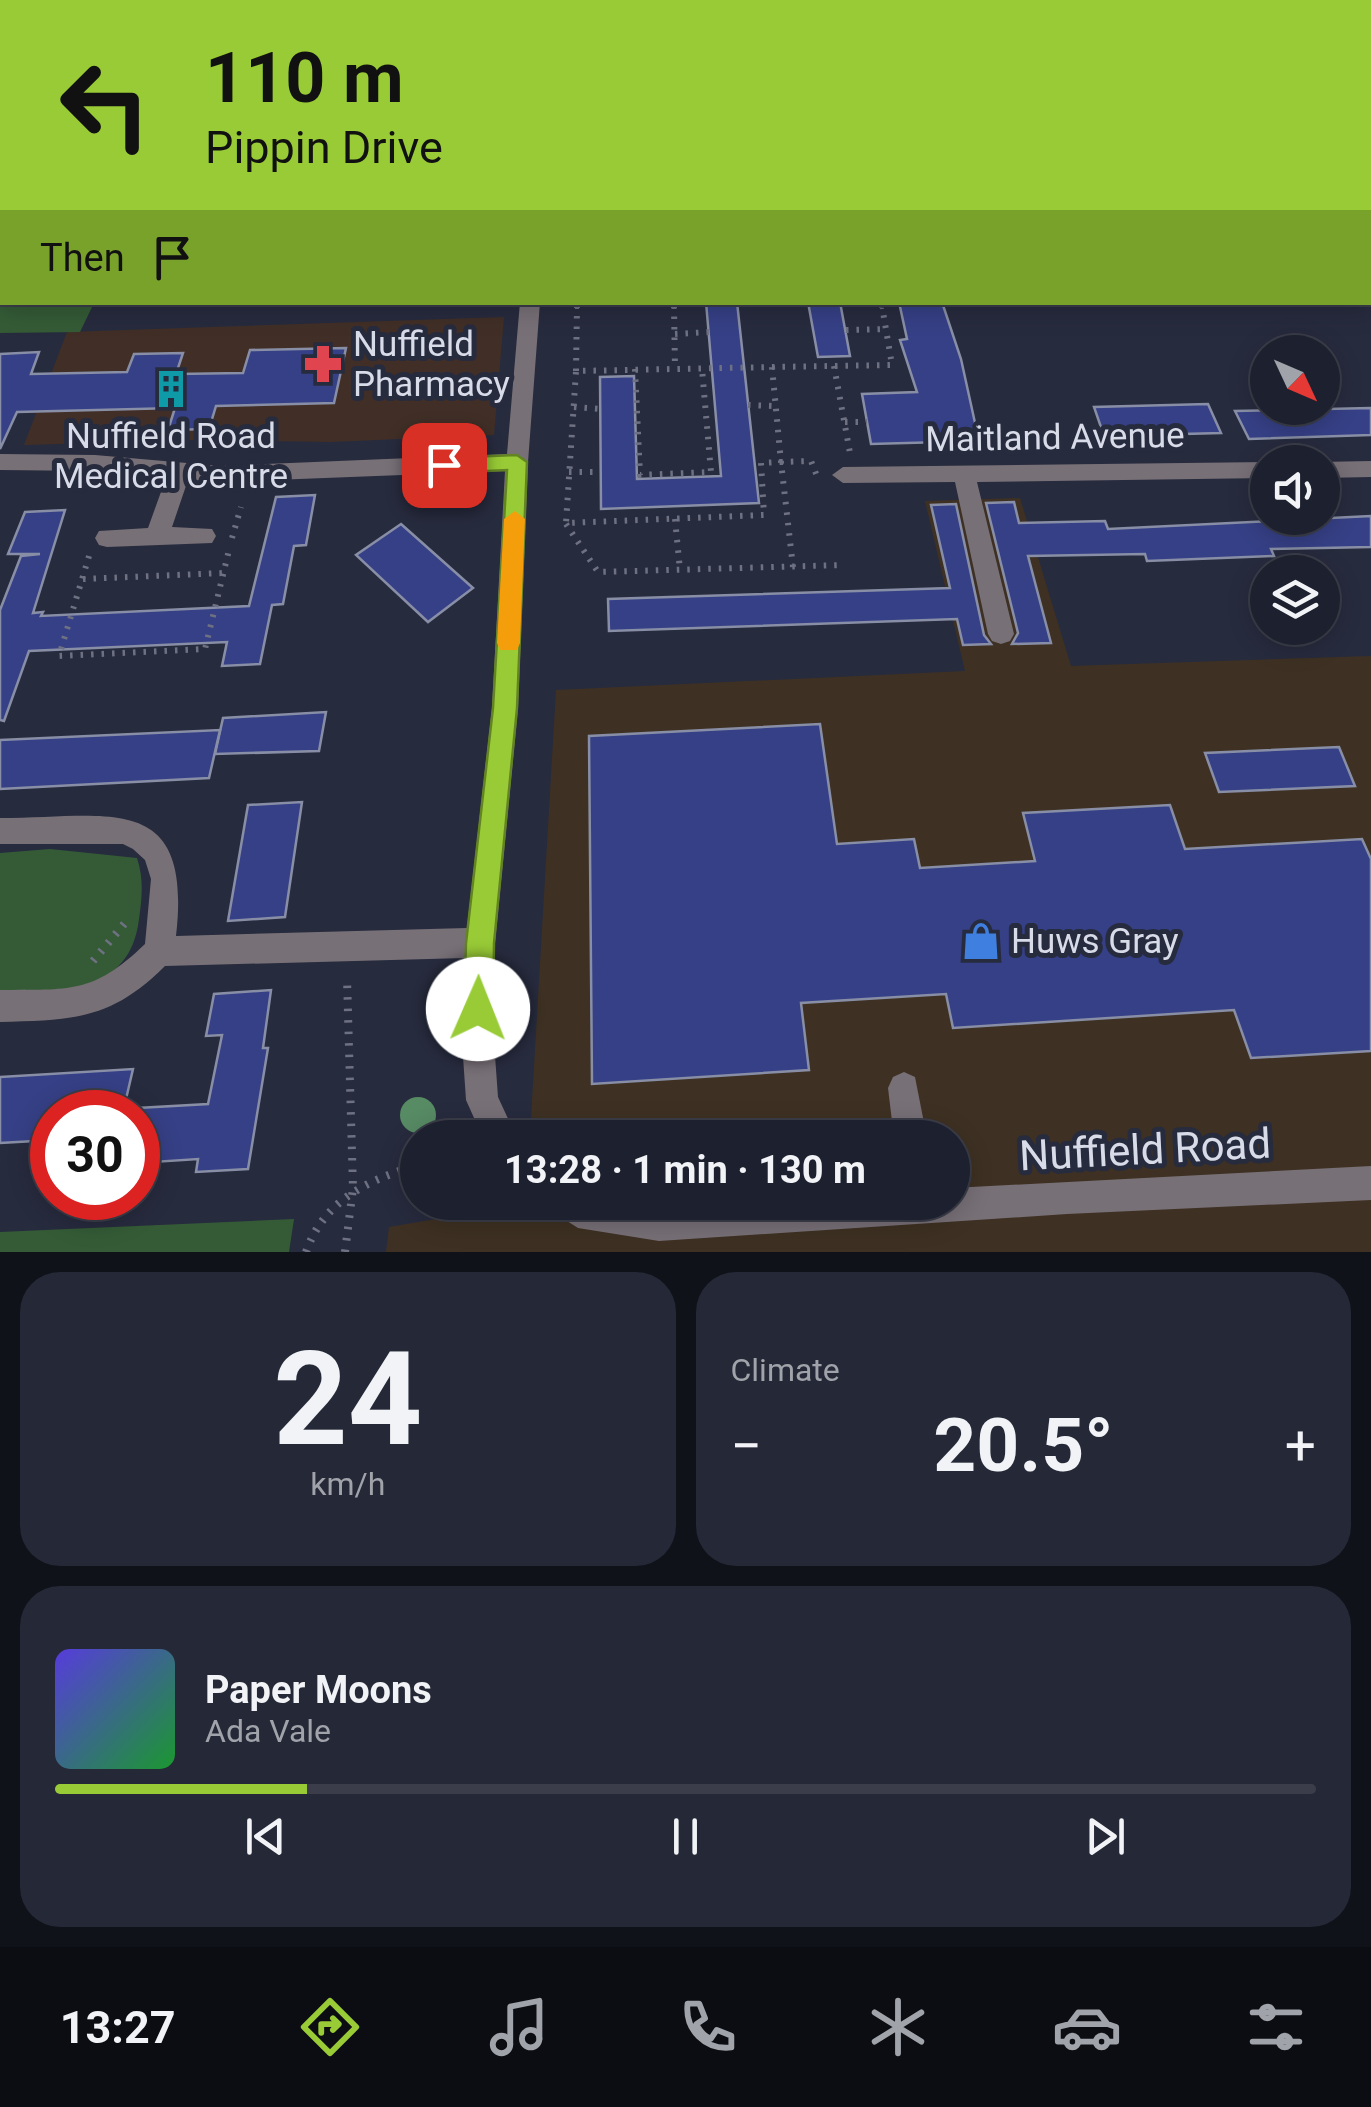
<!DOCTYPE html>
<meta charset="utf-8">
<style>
:root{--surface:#1d202e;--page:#252836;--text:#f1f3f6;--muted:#a0a3aa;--line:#3b3e4a;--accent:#98cb36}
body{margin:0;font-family:Roboto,sans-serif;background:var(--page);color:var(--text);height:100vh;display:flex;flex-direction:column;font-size:38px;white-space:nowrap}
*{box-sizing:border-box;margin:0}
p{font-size:32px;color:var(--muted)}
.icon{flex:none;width:55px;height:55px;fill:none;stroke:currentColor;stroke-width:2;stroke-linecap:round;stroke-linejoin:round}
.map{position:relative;height:1252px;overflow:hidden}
.sheet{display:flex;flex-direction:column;gap:20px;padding:20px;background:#101219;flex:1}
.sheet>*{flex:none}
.top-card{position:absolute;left:0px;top:0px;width:1372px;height:305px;box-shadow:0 5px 25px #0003,0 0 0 2px var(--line);background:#98cb36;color:#111;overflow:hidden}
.needle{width:65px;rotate:134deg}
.fabs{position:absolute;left:1250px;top:335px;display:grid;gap:20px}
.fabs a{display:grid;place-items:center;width:90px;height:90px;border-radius:50%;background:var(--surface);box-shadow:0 5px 25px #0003,0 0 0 2px var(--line);font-size:50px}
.speed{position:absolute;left:30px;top:1090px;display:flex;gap:20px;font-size:50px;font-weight:700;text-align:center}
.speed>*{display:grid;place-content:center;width:130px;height:130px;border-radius:50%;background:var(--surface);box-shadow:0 5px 25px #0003,0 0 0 2px var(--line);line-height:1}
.speed .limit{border:15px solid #d22;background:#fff;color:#111}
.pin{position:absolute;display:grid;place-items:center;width:85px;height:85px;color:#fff;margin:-42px;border-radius:20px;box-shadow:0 5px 15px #0006}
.me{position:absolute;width:110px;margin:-55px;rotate:1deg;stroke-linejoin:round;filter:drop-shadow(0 0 8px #0008)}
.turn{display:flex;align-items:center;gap:35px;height:210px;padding:0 40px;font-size:45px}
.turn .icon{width:130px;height:130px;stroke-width:2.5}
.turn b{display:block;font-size:70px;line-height:85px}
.then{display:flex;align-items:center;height:95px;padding:0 40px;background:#0003;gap:20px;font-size:38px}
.big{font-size:75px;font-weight:700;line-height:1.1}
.sheet .widget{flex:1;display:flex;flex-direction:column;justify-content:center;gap:15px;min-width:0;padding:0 35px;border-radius:40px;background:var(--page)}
.sheet .dial{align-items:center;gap:0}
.dial b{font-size:130px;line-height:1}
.song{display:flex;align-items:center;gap:30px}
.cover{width:120px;height:120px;border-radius:15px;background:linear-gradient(135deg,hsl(250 70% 55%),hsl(130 70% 35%))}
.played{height:10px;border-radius:5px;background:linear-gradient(90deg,var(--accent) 20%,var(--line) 20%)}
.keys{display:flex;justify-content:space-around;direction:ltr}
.heat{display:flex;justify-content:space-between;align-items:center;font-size:55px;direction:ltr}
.sheet .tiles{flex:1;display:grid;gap:20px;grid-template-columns:1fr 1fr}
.widget:last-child{grid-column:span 2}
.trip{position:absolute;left:400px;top:1120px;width:570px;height:100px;border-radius:50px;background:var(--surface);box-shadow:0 5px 25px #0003,0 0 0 2px var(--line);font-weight:700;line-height:100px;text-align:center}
.dock{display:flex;height:160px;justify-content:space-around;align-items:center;background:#0c0d12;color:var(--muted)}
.dock .icon{width:70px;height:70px}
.dock .selected{color:var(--accent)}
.dock b{font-size:45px;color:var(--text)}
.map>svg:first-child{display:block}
.commercial{fill:#412f27}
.industrial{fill:#3e3123}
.green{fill:#345b36}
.building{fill:#364086;stroke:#888ea5;stroke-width:2.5}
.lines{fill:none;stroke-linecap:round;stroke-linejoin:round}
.path-far2{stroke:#6e7182;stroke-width:4;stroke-dasharray:1 5;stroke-linecap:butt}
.path-far1{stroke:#6e7182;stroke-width:6;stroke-dasharray:2.5 8;stroke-linecap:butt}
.path{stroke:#6e7182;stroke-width:8;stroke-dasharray:2.5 9;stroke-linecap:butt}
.minor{fill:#787077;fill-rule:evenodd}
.tree{fill:#578b64}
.route{fill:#98cb36;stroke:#638423;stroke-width:2.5}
.slow{fill:#f59e0b}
.labels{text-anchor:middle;stroke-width:10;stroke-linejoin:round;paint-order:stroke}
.poi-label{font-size:35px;fill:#d8dbe8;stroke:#272b3e;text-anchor:start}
.street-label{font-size:35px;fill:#d8dbe8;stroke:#272b3e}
.near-street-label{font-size:42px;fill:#d8dbe8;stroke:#272b3e}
</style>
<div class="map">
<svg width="1371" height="1252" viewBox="0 0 1371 1252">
<rect width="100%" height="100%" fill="#272b3e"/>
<polygon class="commercial" points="504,317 494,435 330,442 196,440 24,445 67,332"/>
<polygon class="industrial" points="1020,498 1071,666 1371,656 1371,1252 386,1252 389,1227 471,1213 477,1203 952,1202 952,1138 519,1137 531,1118 556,690 965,671 925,501"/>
<g class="green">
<polygon points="0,118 2,302 94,303 80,332 0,333"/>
<path d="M 50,849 L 137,858 C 144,880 142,897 139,919 C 130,995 60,991 0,994 L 0,853 Z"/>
<polygon points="294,1219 289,1252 0,1252 0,1232"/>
</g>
<g class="building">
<polygon points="706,302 737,302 759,503 601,509 600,377 634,376 637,479 721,476"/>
<polygon points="808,302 840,302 850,356 818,357"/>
<polygon points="899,302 942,302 961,359 979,441 871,444 862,394 917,392 900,340 907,339"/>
<polygon points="346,348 334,403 216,406 209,429 168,430 175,408 17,412 0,449 0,354 39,352 31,374 127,372 134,354 183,353 176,374 243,373 250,350"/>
<polygon points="1208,404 1221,433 1104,436 1094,407"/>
<polygon points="1371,408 1371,435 1249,439 1235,411"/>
<polygon points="315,495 306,545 294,546 283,604 272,605 260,664 222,666 227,642 29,651 4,721 0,720 0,610 21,556 40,554 8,554 25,512 65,510 33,613 43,612 41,616 249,606 276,497"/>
<polygon points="1014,502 1019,523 1105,521 1108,529 1371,516 1371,547 1271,549 1274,556 1147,561 1145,554 1028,556 1051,643 1012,644 1018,633 986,503"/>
<polygon points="956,504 984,635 991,644 963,645 957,619 609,631 608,599 950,588 931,505"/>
<polygon points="401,524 473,588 428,622 356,555"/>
<polygon points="326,712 319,751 215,754 223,718"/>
<polygon points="820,724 837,844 914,839 920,868 1035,861 1023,813 1170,805 1185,849 1362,839 1371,859 1371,1051 1251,1058 1234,1010 953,1028 946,994 801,1003 809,1070 592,1084 589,736"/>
<polygon points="220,730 209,778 0,789 0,740"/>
<polygon points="1339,747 1355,786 1219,792 1205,753"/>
<polygon points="302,802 285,917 228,921 248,805"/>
<polygon points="271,990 263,1048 268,1048 248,1169 196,1172 198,1159 138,1163 138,1108 208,1104 222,1035 206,1036 214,994"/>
<polygon points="133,1069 123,1112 52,1112 52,1140 0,1143 0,1077"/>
</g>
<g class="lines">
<g class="path-far2">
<polyline points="1320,0 1349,2"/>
<polyline points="674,302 674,309"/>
<polyline points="881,302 882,309"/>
<polyline points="577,309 577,302"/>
</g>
<g class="path-far1">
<polyline points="674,306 675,369"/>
<polyline points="846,330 885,329"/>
<polyline points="675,334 709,332"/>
<polyline points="834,366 850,453"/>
<polygon points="772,367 781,462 761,463 764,515 566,523 576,371"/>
<polyline points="772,367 892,365 882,306"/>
<polyline points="635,369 640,475 711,472 702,369"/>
<polyline points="576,371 577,306"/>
<polyline points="748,405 774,406"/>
<polyline points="574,407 601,409"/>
<polyline points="845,422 867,422"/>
<polyline points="569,472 600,472"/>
<polyline points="675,519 680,570"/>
<polyline points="566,524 598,572 844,565"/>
<polyline points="232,538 241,507"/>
<polyline points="89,556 59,656 205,649 229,550"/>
<polyline points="793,567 781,462 811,461 817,476"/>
<polyline points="83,579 223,573"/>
</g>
<g class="path">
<polyline points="93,961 130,917"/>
<path d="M 306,1252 C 324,1200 368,1180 418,1165"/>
<polyline points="345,1252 353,1188 347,978"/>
</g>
<g class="minor">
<polygon points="572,0 588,0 588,2 573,2"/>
<polygon points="1141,0 1157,0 1158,2 1143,2"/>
<polygon points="1225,0 1266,0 1268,2 1227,2"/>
<rect x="1370" y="6" width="1" height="10"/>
<rect x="0" y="49" width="2" height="10"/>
<rect x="1370" y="209" width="1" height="12"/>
<path d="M 520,302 L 540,302 L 528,462 L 518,708 L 495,943 L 494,1042 L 498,1097 L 517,1138 L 483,1138 L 466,1100 L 462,1042 L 465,958 L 165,966 C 111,1020 73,1020 0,1022 L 0,990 C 70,989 92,995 145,944 L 151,879 L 145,860 L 133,849 L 123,844 L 0,844 L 0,818 C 108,818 193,789 176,936 L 467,928 L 492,708 L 505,471 L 221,482 L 188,480 L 172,527 L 212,529 L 216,536 L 212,543 L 107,547 L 99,545 L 95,538 L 99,531 L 148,528 L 166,478 L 95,471 L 0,470 L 0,454 L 95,455 L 221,466 L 507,454 Z"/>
<polygon points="1371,461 1371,477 1322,478 1322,462 1319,462"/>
<polygon points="1268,462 1268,478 977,482 1014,634 1010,641 1001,644 992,641 988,634 955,482 843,483 832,475 843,467"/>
<polygon points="904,1072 915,1077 927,1138 894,1138 888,1088 893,1077"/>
<polygon points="1371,1166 1371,1200 1067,1214 659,1241 578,1228 556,1214 551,1202 632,1202 659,1207 724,1202 952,1202 952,1188"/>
</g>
</g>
<circle class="tree" cx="418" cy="1115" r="18"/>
<polygon class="route" points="517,455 527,462 517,708 494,943 493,1009 488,1019 478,1023 469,1019 464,1009 466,943 493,708 507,470 444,473 433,465 444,458"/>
<polygon class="slow" points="515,511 525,519 520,643 517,650 500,650 497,643 504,519"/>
<defs>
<g id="pharmacy-bare" transform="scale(3)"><path d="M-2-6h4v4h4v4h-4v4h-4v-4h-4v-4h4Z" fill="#e0444e" stroke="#272b3e" stroke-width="2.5" paint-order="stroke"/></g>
<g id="building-bare" transform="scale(3)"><path d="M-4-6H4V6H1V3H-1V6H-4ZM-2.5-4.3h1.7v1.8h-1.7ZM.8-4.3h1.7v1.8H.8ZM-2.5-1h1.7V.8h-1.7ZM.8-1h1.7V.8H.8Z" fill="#0f9aa8" stroke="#272b3e" stroke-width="2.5" paint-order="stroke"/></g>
<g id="shop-bare" transform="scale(3)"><path d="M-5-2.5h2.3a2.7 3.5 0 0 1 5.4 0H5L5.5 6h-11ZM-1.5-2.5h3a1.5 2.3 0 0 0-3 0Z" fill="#3f7fe0" stroke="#272b3e" stroke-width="2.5" paint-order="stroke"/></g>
</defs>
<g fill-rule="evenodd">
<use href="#pharmacy-bare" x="323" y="364"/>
<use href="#building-bare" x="171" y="389"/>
<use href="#shop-bare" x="981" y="941"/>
</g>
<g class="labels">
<g class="poi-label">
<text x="353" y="356">Nuffield<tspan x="353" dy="40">Pharmacy</tspan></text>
<text x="171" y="448" text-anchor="middle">Nuffield Road<tspan x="171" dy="40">Medical Centre</tspan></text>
<text x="1011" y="953">Huws Gray</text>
</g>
<g class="street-label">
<text transform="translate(1055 437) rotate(-1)" y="12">Maitland Avenue</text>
</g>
<g class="near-street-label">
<text transform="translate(1145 1149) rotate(-3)" y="15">Nuffield Road</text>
</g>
</g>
</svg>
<div class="fabs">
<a><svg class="needle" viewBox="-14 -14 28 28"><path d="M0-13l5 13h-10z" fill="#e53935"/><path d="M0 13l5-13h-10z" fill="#a0a3aa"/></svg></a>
<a><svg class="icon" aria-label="sound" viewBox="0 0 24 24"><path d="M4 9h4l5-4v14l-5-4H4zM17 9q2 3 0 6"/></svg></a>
<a><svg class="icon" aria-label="layers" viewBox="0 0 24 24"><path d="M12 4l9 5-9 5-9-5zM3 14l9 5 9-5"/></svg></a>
</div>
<div class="speed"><div class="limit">30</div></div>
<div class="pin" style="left:444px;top:465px;background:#d93025"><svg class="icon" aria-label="arrive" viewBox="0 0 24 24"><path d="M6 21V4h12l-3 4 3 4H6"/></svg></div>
<svg class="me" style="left:478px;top:1009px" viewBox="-20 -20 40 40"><circle r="19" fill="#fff"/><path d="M0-13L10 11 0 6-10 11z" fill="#98cb36"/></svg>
<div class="trip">13:28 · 1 min · 130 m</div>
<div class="top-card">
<div class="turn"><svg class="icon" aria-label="left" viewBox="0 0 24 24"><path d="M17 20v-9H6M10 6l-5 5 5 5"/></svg><div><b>110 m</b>Pippin Drive</div></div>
<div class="then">Then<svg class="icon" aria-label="arrive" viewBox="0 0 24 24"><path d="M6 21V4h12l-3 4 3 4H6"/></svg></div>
</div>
</div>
<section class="sheet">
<div class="tiles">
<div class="widget dial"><b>24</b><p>km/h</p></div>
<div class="widget"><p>Climate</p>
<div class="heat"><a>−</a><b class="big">20.5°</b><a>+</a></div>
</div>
<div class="widget">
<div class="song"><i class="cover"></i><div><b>Paper Moons</b><p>Ada Vale</p></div></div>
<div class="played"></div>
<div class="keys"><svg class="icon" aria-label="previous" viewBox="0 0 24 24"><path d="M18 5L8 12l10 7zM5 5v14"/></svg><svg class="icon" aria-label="pause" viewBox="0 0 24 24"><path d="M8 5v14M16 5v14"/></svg><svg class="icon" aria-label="next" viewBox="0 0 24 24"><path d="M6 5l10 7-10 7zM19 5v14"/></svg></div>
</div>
</div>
</section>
<nav class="dock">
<b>13:27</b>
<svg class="icon selected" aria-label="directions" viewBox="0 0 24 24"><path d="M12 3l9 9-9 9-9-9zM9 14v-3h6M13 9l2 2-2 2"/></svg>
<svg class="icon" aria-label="music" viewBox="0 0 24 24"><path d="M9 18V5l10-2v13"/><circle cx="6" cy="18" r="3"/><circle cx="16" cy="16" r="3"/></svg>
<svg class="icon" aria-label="phone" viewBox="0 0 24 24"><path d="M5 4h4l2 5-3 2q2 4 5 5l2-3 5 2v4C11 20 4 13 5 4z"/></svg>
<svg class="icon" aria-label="climate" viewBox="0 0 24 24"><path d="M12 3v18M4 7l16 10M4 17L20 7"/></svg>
<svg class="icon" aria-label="car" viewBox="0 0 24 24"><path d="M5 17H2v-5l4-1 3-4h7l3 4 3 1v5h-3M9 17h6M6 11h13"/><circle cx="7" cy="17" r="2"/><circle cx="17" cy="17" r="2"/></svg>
<svg class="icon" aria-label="filters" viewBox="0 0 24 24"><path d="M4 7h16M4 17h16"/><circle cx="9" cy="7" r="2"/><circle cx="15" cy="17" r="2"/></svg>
</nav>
